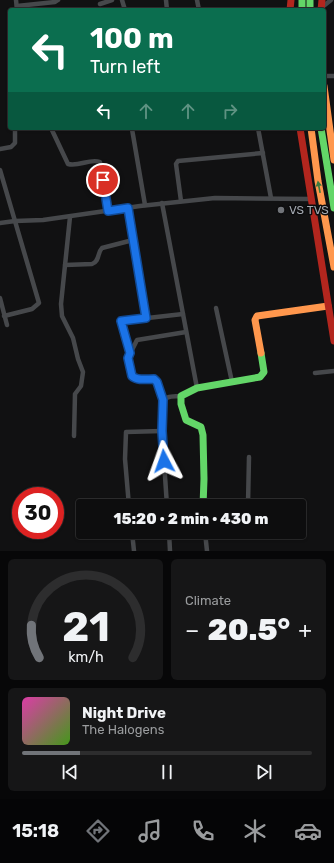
<!DOCTYPE html>
<meta charset="utf-8">
<style>
:root{--surface:#0d0d0e;--page:#161617;--text:#f1f3f6;--muted:#9a9c9e;--line:#2d2d2e;--accent:#717479}
body{margin:0;font-family:Rubik,sans-serif;background:var(--page);color:var(--text);height:100vh;display:flex;flex-direction:column;font-size:15px;white-space:nowrap}
*{box-sizing:border-box;margin:0}
p{font-size:13px;color:var(--muted)}
.icon{flex:none;width:22px;height:22px;fill:none;stroke:currentColor;stroke-width:2;stroke-linecap:round;stroke-linejoin:round}
.map{position:relative;height:551px;overflow:hidden}
.sheet{display:flex;flex-direction:column;gap:8px;padding:8px;background:#070708;flex:1}
.sheet>*{flex:none}
.hud{position:absolute;left:8px;top:8px;width:318px;height:122px;border-radius:4px;box-shadow:0 1px 3px #0004,0 0 0 1px var(--line);background:#0b6e4f;color:#fff;overflow:hidden}
.speed{position:absolute;left:12px;top:487px;display:flex;gap:8px;font-size:20px;font-weight:700;text-align:center}
.speed>*{display:grid;place-content:center;width:52px;height:52px;border-radius:50%;background:var(--surface);box-shadow:0 1px 3px #0004,0 0 0 1px var(--line);line-height:1}
.speed .limit{border:6px solid #d22;background:#fff;color:#111}
.pin{position:absolute;display:grid;place-items:center;width:34px;height:34px;color:#fff;margin:-17px;border:2px solid #fff;border-radius:50%;box-shadow:0 1px 4px #0007}
.me{position:absolute;width:44px;margin:-22px;rotate:356deg;stroke-linejoin:round;filter:drop-shadow(0 0 3px #0008)}
.turn{display:flex;align-items:center;gap:14px;height:84px;padding:0 16px;font-size:18px}
.turn .icon{width:52px;height:52px;stroke-width:2.5}
.turn b{display:block;font-size:28px;line-height:34px}
.lanes{display:flex;align-items:center;height:38px;padding:0 16px;background:#0003;justify-content:center;gap:20px;direction:ltr}
.lanes .off{opacity:.35}
.big{font-size:30px;font-weight:800;line-height:1.1}
.sheet .widget{flex:1;display:flex;flex-direction:column;justify-content:center;gap:6px;min-width:0;padding:0 14px;border-radius:6px;background:var(--page)}
.sheet .dial{align-items:center;gap:0}
.dial svg{height:104px;overflow:visible;fill:none;stroke:var(--line);stroke-width:7;stroke-linecap:round;text-anchor:middle}
.dial text{fill:var(--text);stroke:none}
.song{display:flex;align-items:center;gap:12px}
.cover{width:48px;height:48px;border-radius:6px;background:linear-gradient(135deg,hsl(320 70% 55%),hsl(100 70% 35%))}
.played{height:4px;border-radius:2px;background:linear-gradient(90deg,var(--accent) 20%,var(--line) 20%)}
.keys{display:flex;justify-content:space-around;direction:ltr}
.heat{display:flex;justify-content:space-between;align-items:center;font-size:22px;direction:ltr}
.sheet .tiles{flex:1;display:grid;gap:8px;grid-template-columns:1fr 1fr}
.widget:last-child{grid-column:span 2}
.trip{position:absolute;left:76px;top:499px;width:230px;height:40px;border-radius:4px;background:var(--surface);box-shadow:0 1px 3px #0004,0 0 0 1px var(--line);font-weight:800;line-height:40px;text-align:center}
.tab-bar{display:flex;height:64px;justify-content:space-around;align-items:center;background:#050506;color:var(--muted)}
.tab-bar .icon{width:28px;height:28px}
.tab-bar .on{color:var(--accent)}
.tab-bar b{font-size:18px;color:var(--text)}
.map>svg:first-child{display:block}
.lines{fill:none;stroke-linecap:round;stroke-linejoin:round}
.street{stroke:#46484b;stroke-width:4.5}
.fast{stroke:#63d668;stroke-width:7}
.slow{stroke:#ff974d;stroke-width:7}
.jam{stroke:#b3261e;stroke-width:7}
.oneway{fill:#3c7b3f}
.route-casing{stroke:#114b97;stroke-width:10}
.route{stroke:#1a73e8;stroke-width:7}
.poi-dot{fill:#717479;stroke:#0c0c0d;stroke-width:1.5}
.labels{text-anchor:middle;stroke-width:3;stroke-linejoin:round;paint-order:stroke}
.poi-label{font-size:12px;fill:#a4a9b1;stroke:#0c0c0d;text-anchor:start}
</style>
<div class="map">
<svg width="334" height="551" viewBox="0 0 334 551">
<rect width="100%" height="100%" fill="#111112"/>
<g class="lines">
<g class="street">
<polyline points="16,0 17,10"/>
<polyline points="122,0 125,10"/>
<polyline points="166,0 167,10"/>
<polyline points="197,0 199,10"/>
<polyline points="100,4 112,0"/>
<polyline points="17,6 55,2 58,0"/>
<polyline points="321,8 331,0"/>
<polyline points="324,76 334,76"/>
<path d="M 51,128 L 68,164 C 79,167 90,158 100,162 L 108,211"/>
<polyline points="139,128 132,129 145,205"/>
<polyline points="258,128 271,198"/>
<polyline points="0,149 11,147 15,143 15,128"/>
<polyline points="0,170 39,303 32,309 4,316"/>
<polyline points="181,201 176,164 178,161 263,153"/>
<polyline points="162,203 197,388"/>
<polyline points="128,208 146,318"/>
<polyline points="70,217 61,304 62,316 73,338 78,359 83,372 81,386 75,394 74,436"/>
<polyline points="0,223 15,221 43,220 140,206 215,198 312,199"/>
<path d="M 65,265 L 92,264 C 100,261 97,253 102,248 L 133,240"/>
<polyline points="0,298 7,325"/>
<polyline points="216,308 232,382"/>
<polyline points="130,353 121,321 183,314"/>
<polyline points="315,373 334,371"/>
<polyline points="163,401 157,382 156,380 138,379 135,379 132,376 128,358 137,340 186,332"/>
<polyline points="129,506 125,459 126,432 162,431"/>
<path d="M 167,506 L 162,431 L 163,403 C 165,395 174,397 181,396"/>
<polyline points="247,506 248,504 249,457"/>
<polyline points="132,532 134,551"/>
<polyline points="169,532 170,551"/>
<polyline points="205,532 207,551"/>
</g>
<g class="fast">
<polyline points="302,0 302,10"/>
<polyline points="310,0 310,10"/>
<polyline points="321,128 334,208"/>
<polyline points="203,506 204,479 203,435 201,427 186,420 181,404 181,396 197,388 260,377 264,372 261,353"/>
</g>
<g class="slow">
<polyline points="324,86 334,160"/>
<polyline points="311,128 318,181 334,267"/>
<polyline points="261,353 255,320 257,316 328,306"/>
</g>
<g class="jam">
<polyline points="290,10 291,0"/>
<polyline points="321,10 322,0"/>
<polyline points="300,128 334,341"/>
</g>
</g>
<defs><path id="oneway-solid" d="M-6-.8H1V-3.2L6.5 0L1 3.2V.8H-6Z"/></defs>
<use class="oneway" href="#oneway-solid" transform="translate(319 187) rotate(-101)"/>
<g class="lines">
<g class="route-casing">
<path id="route" d="M 103,180 L 108,211 L 128,208 L 146,318 L 121,321 L 130,353 L 128,358 L 132,376 C 137,381 147,379 154,379 L 157,382 L 163,400 L 162,431 L 164,461"/>
</g>
<use href="#route" class="route"/>
</g>
<circle class="poi-dot" cx="281" cy="210" r="4"/>
<g class="labels">
<g class="poi-label">
<text x="289" y="214">VS TVS</text>
</g>
</g>
</svg>
<div class="speed"><div class="limit">30</div></div>
<div class="pin" style="left:103px;top:180px;background:#d93025"><svg class="icon" aria-label="arrive" viewBox="0 0 24 24"><path d="M6 21V4h12l-3 4 3 4H6"/></svg></div>
<svg class="me" style="left:164px;top:461px" viewBox="-20 -20 40 40"><path d="M0-17L14 15 0 8-14 15z" fill="#1a73e8" stroke="#fff" stroke-width="4"/></svg>
<div class="trip">15:20 · 2 min · 430 m</div>
<div class="hud">
<div class="turn"><svg class="icon" aria-label="left" viewBox="0 0 24 24"><path d="M17 20v-9H6M10 6l-5 5 5 5"/></svg><div><b>100 m</b>Turn left</div></div>
<div class="lanes"><svg class="icon" aria-label="left" viewBox="0 0 24 24"><path d="M17 20v-9H6M10 6l-5 5 5 5"/></svg><svg class="icon off" aria-label="ahead" viewBox="0 0 24 24"><path d="M12 20V5M6 11l6-6 6 6"/></svg><svg class="icon off" aria-label="ahead" viewBox="0 0 24 24"><path d="M12 20V5M6 11l6-6 6 6"/></svg><svg class="icon off" aria-label="right" viewBox="0 0 24 24"><path d="M7 20v-9h11M14 6l5 5-5 5"/></svg></div>
</div>
</div>
<section class="sheet">
<div class="tiles">
<div class="widget dial"><svg viewBox="0 0 100 80">
<path d="M14 69A42 42 0 1 1 86 69"/>
<path d="M14 69A42 42 0 0 1 8 44" stroke="#717479"/>
<text x="50" y="56" font-size="32" font-weight="700">21</text>
<text x="50" y="72" font-size="11">km/h</text>
</svg></div>
<div class="widget"><p>Climate</p>
<div class="heat"><a>−</a><b class="big">20.5°</b><a>+</a></div>
</div>
<div class="widget">
<div class="song"><i class="cover"></i><div><b>Night Drive</b><p>The Halogens</p></div></div>
<div class="played"></div>
<div class="keys"><svg class="icon" aria-label="previous" viewBox="0 0 24 24"><path d="M18 5L8 12l10 7zM5 5v14"/></svg><svg class="icon" aria-label="pause" viewBox="0 0 24 24"><path d="M8 5v14M16 5v14"/></svg><svg class="icon" aria-label="next" viewBox="0 0 24 24"><path d="M6 5l10 7-10 7zM19 5v14"/></svg></div>
</div>
</div>
</section>
<nav class="tab-bar">
<b>15:18</b>
<svg class="icon on" aria-label="directions" viewBox="0 0 24 24"><path d="M12 3l9 9-9 9-9-9zM9 14v-3h6M13 9l2 2-2 2"/></svg>
<svg class="icon" aria-label="music" viewBox="0 0 24 24"><path d="M9 18V5l10-2v13"/><circle cx="6" cy="18" r="3"/><circle cx="16" cy="16" r="3"/></svg>
<svg class="icon" aria-label="phone" viewBox="0 0 24 24"><path d="M5 4h4l2 5-3 2q2 4 5 5l2-3 5 2v4C11 20 4 13 5 4z"/></svg>
<svg class="icon" aria-label="climate" viewBox="0 0 24 24"><path d="M12 3v18M4 7l16 10M4 17L20 7"/></svg>
<svg class="icon" aria-label="car" viewBox="0 0 24 24"><path d="M5 17H2v-5l4-1 3-4h7l3 4 3 1v5h-3M9 17h6M6 11h13"/><circle cx="7" cy="17" r="2"/><circle cx="17" cy="17" r="2"/></svg>
</nav>
